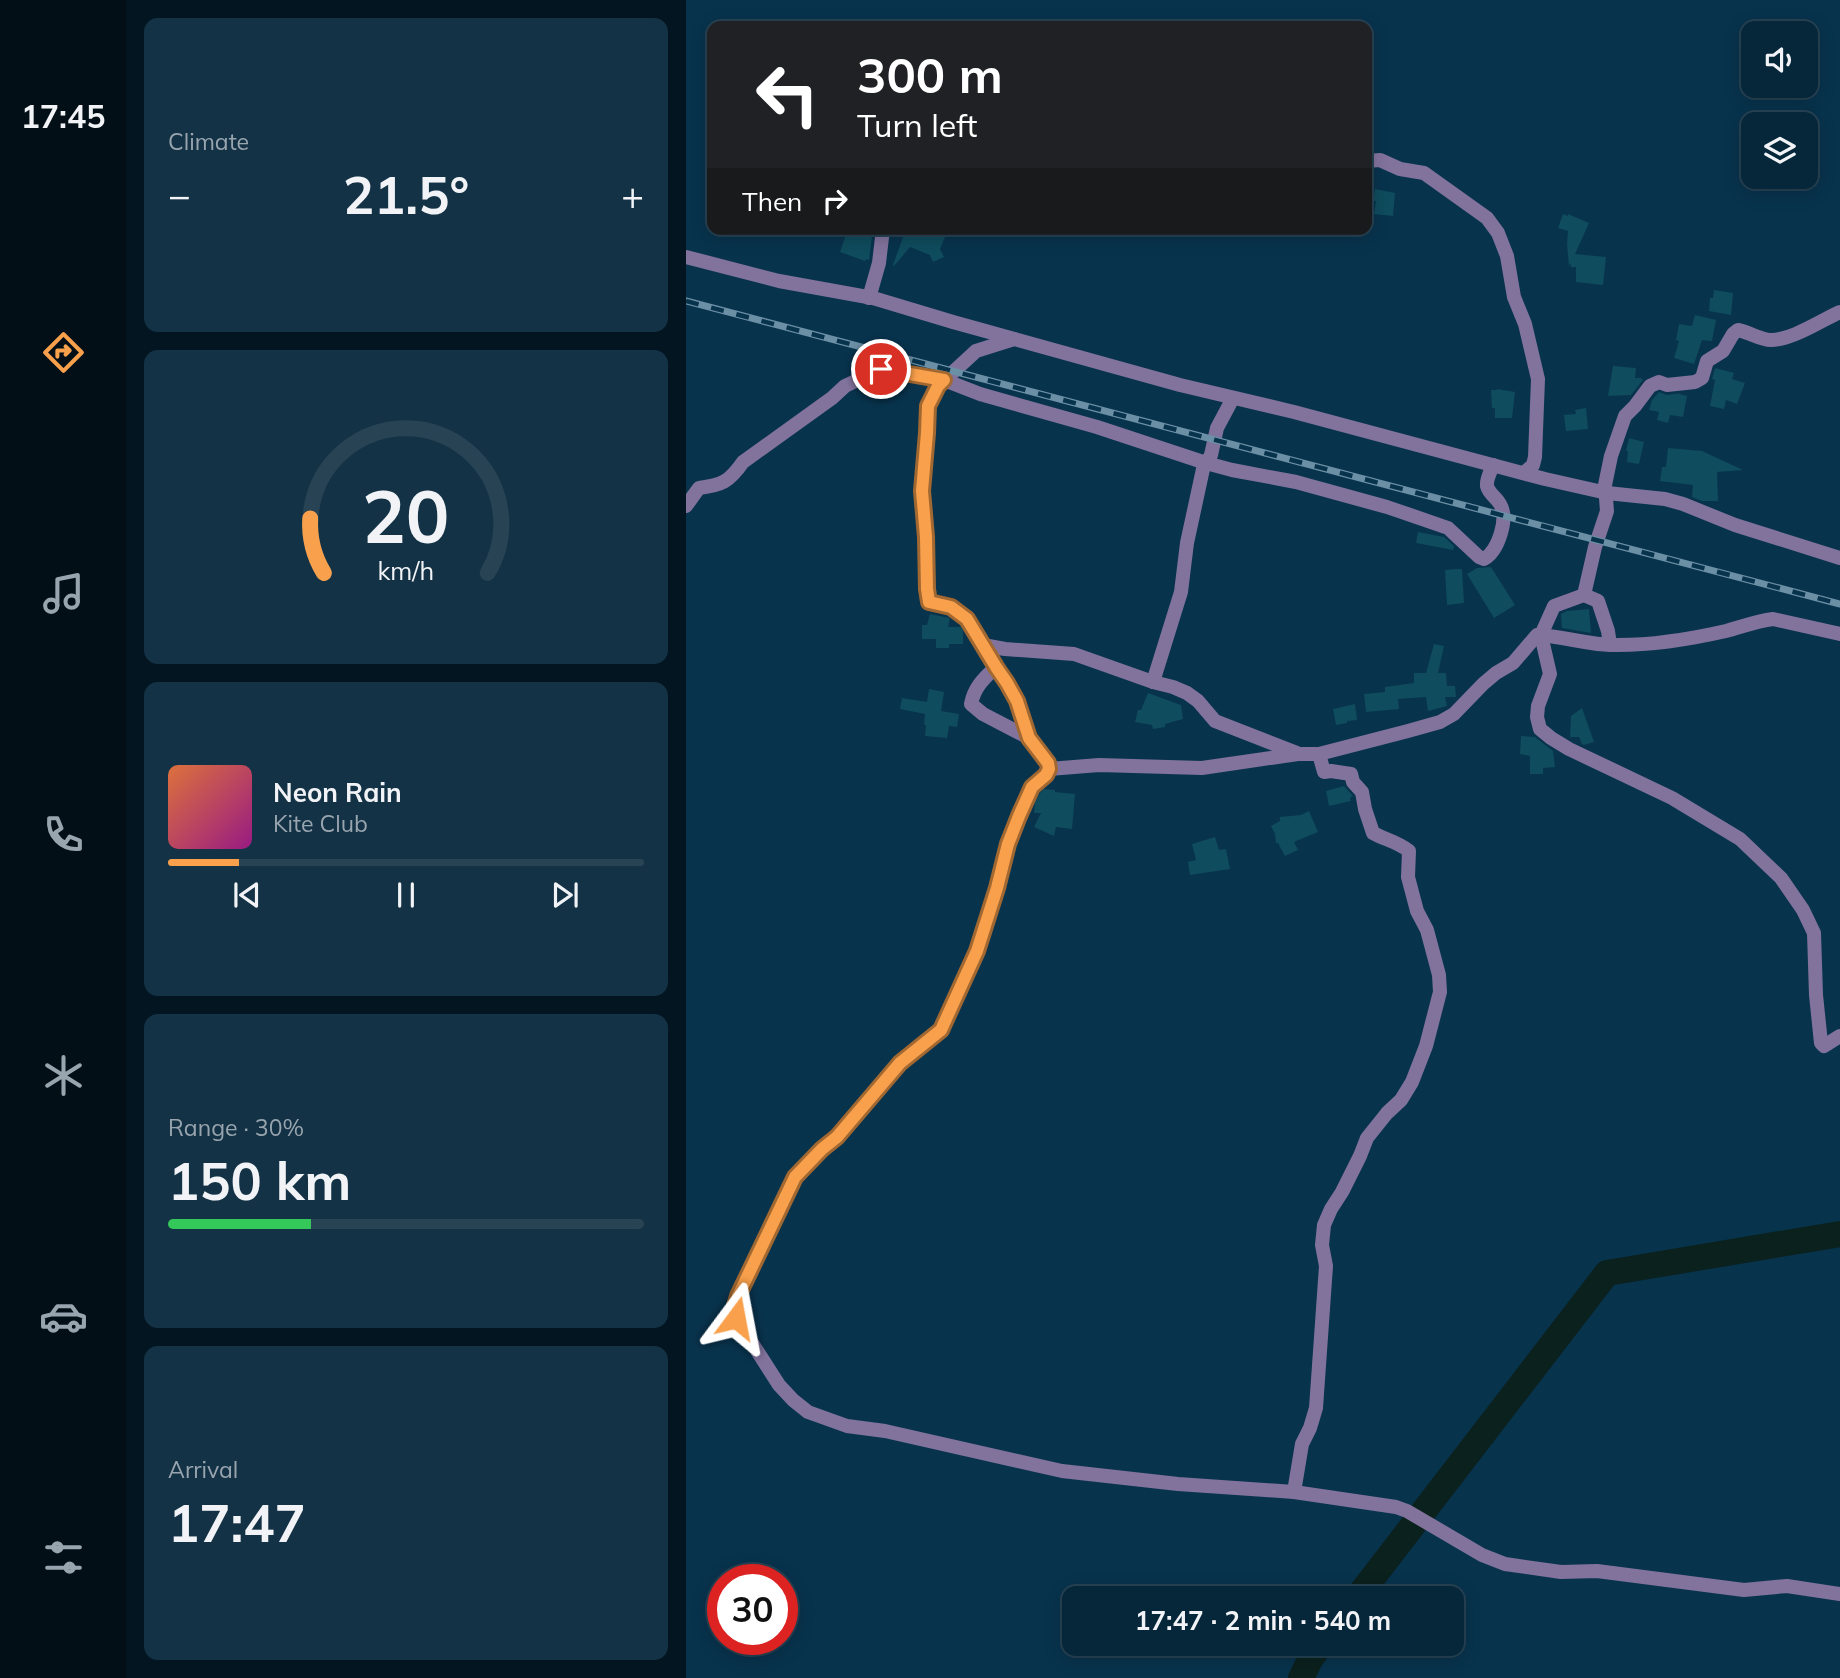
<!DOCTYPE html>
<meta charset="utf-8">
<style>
:root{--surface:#06263a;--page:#143245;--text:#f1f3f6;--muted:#98a5af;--line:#274354;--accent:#f9a04c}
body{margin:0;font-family:Mulish,sans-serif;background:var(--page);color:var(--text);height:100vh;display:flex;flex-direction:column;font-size:26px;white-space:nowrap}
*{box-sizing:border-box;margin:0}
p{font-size:23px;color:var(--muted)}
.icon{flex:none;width:38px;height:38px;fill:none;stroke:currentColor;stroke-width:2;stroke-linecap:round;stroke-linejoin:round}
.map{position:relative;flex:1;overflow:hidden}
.panel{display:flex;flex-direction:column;gap:18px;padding:18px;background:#031520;width:560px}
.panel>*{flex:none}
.hud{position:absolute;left:21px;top:21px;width:665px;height:214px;border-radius:14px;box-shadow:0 4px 18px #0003,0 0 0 2px var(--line);background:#202124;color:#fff;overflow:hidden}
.tools{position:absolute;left:1055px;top:21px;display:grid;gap:14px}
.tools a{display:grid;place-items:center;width:77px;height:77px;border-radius:14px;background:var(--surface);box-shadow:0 4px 18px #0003,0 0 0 2px var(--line);font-size:35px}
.speed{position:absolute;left:21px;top:1564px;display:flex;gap:14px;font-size:35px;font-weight:700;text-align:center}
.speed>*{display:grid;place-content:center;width:91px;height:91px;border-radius:50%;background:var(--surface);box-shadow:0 4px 18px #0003,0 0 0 2px var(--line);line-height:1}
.speed .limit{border:10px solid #d22;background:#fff;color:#111}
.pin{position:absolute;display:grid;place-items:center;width:60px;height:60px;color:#fff;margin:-30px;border:4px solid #fff;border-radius:50%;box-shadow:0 2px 7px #0007}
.me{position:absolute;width:77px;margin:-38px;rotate:13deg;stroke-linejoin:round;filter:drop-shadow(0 0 5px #0008)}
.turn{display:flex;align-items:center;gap:24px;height:147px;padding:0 35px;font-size:32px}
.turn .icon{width:91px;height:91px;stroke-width:2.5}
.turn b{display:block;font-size:49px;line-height:60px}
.then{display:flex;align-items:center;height:66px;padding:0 35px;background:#0003;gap:14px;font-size:26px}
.big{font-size:52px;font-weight:700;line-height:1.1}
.panel .card{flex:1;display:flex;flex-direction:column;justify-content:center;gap:10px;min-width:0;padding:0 24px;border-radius:14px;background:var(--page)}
.panel .dial{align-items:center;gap:0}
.dial svg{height:182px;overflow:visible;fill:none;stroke:var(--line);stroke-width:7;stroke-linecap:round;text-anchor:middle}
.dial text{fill:var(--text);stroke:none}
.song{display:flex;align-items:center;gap:21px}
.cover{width:84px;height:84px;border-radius:10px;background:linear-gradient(135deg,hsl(20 70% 55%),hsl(310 70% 35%))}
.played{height:7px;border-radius:4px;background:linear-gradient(90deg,var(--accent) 15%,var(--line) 15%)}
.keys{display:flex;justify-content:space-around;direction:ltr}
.heat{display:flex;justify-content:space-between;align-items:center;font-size:38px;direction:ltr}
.charge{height:10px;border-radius:5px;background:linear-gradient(90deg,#34c759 30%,var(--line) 0)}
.trip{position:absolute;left:376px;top:1586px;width:402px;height:70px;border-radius:14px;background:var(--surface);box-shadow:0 4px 18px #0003,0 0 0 2px var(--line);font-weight:700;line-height:70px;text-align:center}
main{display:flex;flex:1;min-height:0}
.menu{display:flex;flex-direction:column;width:126px;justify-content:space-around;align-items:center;background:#020f17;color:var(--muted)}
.menu .icon{width:49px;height:49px}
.menu .selected{color:var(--accent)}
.menu b{font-size:32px;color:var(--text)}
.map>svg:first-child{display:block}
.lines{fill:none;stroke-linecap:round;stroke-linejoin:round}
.river{stroke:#0b211d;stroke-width:26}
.building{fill:#0f4c5d}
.street{stroke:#82739d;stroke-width:14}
.rail-casing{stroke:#6b8fa5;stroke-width:7}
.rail{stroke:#08334d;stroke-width:4.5;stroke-dasharray:13;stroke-linecap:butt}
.route-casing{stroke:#a26831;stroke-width:18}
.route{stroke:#f9a04c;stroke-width:12}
</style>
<main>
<nav class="menu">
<b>17:45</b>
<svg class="icon selected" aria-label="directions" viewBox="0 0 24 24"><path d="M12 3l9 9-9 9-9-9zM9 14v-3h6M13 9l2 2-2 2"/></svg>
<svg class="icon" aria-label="music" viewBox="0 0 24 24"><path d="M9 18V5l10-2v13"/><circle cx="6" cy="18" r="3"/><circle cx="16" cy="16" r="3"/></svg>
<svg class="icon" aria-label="phone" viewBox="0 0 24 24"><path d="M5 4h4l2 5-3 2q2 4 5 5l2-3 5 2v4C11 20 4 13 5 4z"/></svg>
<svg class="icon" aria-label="climate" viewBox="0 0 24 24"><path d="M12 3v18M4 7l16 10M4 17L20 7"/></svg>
<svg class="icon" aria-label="car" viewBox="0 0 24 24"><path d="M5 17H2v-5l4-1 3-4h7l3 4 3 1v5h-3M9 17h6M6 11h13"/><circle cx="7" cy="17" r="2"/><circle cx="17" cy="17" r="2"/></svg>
<svg class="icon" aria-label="filters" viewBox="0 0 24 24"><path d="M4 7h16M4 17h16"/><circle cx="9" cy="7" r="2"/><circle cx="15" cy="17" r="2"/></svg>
</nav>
<section class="panel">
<div class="card"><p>Climate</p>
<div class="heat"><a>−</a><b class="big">21.5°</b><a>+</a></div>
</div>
<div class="card dial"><svg viewBox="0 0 100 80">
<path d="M14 69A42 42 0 1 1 86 69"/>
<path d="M14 69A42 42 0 0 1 8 45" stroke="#f9a04c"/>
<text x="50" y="56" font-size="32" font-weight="700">20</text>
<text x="50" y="72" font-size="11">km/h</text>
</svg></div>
<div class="card">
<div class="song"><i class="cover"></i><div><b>Neon Rain</b><p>Kite Club</p></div></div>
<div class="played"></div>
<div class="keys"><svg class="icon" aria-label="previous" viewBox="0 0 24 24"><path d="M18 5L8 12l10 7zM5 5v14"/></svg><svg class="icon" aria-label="pause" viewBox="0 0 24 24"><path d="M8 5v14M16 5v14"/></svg><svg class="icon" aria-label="next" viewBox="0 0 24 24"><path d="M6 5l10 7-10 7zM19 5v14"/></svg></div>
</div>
<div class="card"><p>Range · 30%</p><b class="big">150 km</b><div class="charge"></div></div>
<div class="card"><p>Arrival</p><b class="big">17:47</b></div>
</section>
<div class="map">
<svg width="1154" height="1678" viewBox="0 0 1154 1678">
<rect width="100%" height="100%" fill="#08334d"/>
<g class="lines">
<g class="river">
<polyline points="671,1598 921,1273 1154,1234"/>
<polyline points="615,1678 625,1658 636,1643"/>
</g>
</g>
<g class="building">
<polygon points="689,189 709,193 707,216 688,214 690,201 687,201"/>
<polygon points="877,214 882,216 882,214 903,223 889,254 920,257 917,285 890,282 890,267 885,267 885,263 883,266 881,244 882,231 872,228"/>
<polygon points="162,229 187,229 183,260 180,259 179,261 154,252"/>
<polygon points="220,229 256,229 254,235 259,237 254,249 258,257 247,262 244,255 224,247 208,266 207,265"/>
<polygon points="1028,290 1047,293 1045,315 1023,311 1024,298 1027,298"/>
<polygon points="1009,315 1030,320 1026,341 1016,340 1008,364 988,358 993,341 990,340 993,324 1006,326"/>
<polygon points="927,366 950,368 949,378 955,378 957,380 945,395 922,396"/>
<polygon points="1029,368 1048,373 1046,379 1059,383 1051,404 1040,400 1038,409 1024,406 1029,380 1026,379"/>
<polygon points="811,389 829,392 826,418 809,418 809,408 806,408 805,390 811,390"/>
<polygon points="973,392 981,395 996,393 993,394 1001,396 997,417 984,415 982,423 971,420 973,412 963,410 966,400"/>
<polygon points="900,408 902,429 880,431 878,415 890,414 889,410"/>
<polygon points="943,438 958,442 953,464 941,462 942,451 940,451"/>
<polygon points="982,448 1016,451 1057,470 1031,472 1032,501 1016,501 1006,497 1007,485 974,481 976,467 980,467"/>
<polygon points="732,532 758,537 768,546 767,550 730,543"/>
<polygon points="805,567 829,605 808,618 781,574 791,568"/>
<polygon points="771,569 776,569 778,603 761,605 759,570"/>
<polygon points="903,609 905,633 876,628 875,614 881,611"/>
<polygon points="244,614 264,618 262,627 275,627 277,631 277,644 263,644 263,648 250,648 250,639 236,639 236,625 241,625"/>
<polygon points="748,644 758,646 752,673 760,673 761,686 769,686 770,697 759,697 761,706 742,711 740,697 712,699 713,709 680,712 678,694 699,692 699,687 728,683 728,673 740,673"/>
<polygon points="243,689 258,692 255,711 273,714 271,727 263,726 261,738 239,736 240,725 238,725 239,714 214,709 216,698 241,702"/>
<polygon points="462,693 495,705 497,719 479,724 479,727 467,729 466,725 449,722 452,710 455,710"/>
<polygon points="669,704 671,720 661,721 661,723 650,725 647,709"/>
<polygon points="896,708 908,742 898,745 896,744 893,737 884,737 885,716"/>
<polygon points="835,736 849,737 867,751 869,767 857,768 857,774 844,774 844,756 834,754"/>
<polygon points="658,786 667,796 664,798 665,801 643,806 640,791"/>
<polygon points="358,789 369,790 369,792 389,794 386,829 370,827 368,836 348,827 355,813 348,813 349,803 354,793"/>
<polygon points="623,811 632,832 608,842 612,850 599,856 592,843 590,843 589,834 585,826 594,821 594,817 615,815"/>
<polygon points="529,837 533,850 540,849 544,869 504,875 502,862 510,860 506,844"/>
</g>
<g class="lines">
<g class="street">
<polyline points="681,161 694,160 714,169 738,173 801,218 812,233 821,256 828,297 839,324 852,379 849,457 847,465 838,473"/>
<polyline points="0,257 93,281 187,298 267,322 494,385 608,412 859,479 921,493 979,499 997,504 1049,525 1154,558"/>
<polyline points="183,298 193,263 197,229"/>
<polyline points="328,339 290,351 252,386 242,406 241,433 236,491 240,537 241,589 243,602 265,607 281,619 310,667 321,683 331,701 343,738 362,763 363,769 360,775 346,787 333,816 322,844 311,888 291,952 255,1030 214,1063 151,1137 136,1149 109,1177 99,1195 49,1306 50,1318 93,1385 107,1400 122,1412 161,1426 199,1431 376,1471 492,1484 608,1492 710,1507 721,1511 796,1555 819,1564 875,1572 911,1571 1058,1590 1101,1586 1154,1594"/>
<path d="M 0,506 L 13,488 C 36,485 43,482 57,462 L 146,398 L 159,386 L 195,369 L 207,371 L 258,380 L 294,394 L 411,427 L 520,463 L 546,470 L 610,482 L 701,507 L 762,528 L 793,557 L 798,559 C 812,551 823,519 814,504 C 810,497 803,494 801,486 C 800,479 805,471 807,465"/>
<path d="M 898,595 L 909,547 L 921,511 L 919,485 L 925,456 L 939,416 L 949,406 L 964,386 L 973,382 L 981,385 L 1009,382 L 1016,378 L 1021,361 L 1037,351 L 1047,334 L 1052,330 C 1063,332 1074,340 1085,340 C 1106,340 1134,321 1154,312"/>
<polyline points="297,645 319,649 388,654 467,682 487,687 501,693 512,701 529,721 611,753"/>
<polyline points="924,645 922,631 912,601 898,595 868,606 855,635 864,674 852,706 851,717 854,729 865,738 883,749 986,798 1054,839 1095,878 1117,910 1128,933 1130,995 1135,1043 1138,1046 1154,1036"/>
<path d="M 310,667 C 297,679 288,688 285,704 L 297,714 L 343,738"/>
<polyline points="467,682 495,592 501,543 517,469 525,455 531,428 547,398"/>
<path d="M 363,769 L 413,765 L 516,768 L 612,754 L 633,754 L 722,731 L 754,722 L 768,714 L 797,684 L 810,673 L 827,663 L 851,635 C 878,636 905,646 932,645 C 967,645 1005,639 1040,631 C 1055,627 1071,621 1087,619 L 1154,634"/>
<path d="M 608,1492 L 616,1444 L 624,1428 L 630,1408 L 640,1266 L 636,1245 L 638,1225 L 645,1209 L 656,1192 L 674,1156 L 681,1138 L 701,1113 L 715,1100 L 726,1082 L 740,1046 L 754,992 L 753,975 L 741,930 L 731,911 L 722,877 L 723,851 C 712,842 700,840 687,833 L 679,809 L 676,792 L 667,782 L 665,774 L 645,771 L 638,772 L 633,754"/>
</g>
<g class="rail-casing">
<polyline id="rail" points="0,301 1154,604"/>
</g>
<use href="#rail" class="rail"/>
</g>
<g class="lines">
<g class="route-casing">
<polyline id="route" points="50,1318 49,1306 52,1296 109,1177 136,1149 151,1137 214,1063 255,1030 291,951 311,888 322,844 333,816 346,787 360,775 363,769 362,763 343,738 331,701 321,683 310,667 281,619 265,607 243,602 241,589 240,537 236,491 241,433 242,406 252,386 258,380 195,369"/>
</g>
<use href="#route" class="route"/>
</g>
</svg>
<div class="tools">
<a><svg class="icon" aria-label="sound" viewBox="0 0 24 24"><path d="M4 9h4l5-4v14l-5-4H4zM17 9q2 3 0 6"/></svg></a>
<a><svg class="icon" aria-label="layers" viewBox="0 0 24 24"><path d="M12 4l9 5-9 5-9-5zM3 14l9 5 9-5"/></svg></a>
</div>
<div class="speed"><div class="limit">30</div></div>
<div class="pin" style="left:195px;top:369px;background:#d93025"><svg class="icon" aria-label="arrive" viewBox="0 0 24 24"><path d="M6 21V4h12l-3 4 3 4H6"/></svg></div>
<svg class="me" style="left:50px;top:1318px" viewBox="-20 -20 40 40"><path d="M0-17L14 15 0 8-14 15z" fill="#f9a04c" stroke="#fff" stroke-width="4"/></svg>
<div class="trip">17:47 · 2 min · 540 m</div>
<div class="hud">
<div class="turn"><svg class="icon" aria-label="left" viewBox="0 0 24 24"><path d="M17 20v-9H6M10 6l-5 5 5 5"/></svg><div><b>300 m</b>Turn left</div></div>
<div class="then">Then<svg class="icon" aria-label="right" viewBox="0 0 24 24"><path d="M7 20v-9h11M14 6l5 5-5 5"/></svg></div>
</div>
</div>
</main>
